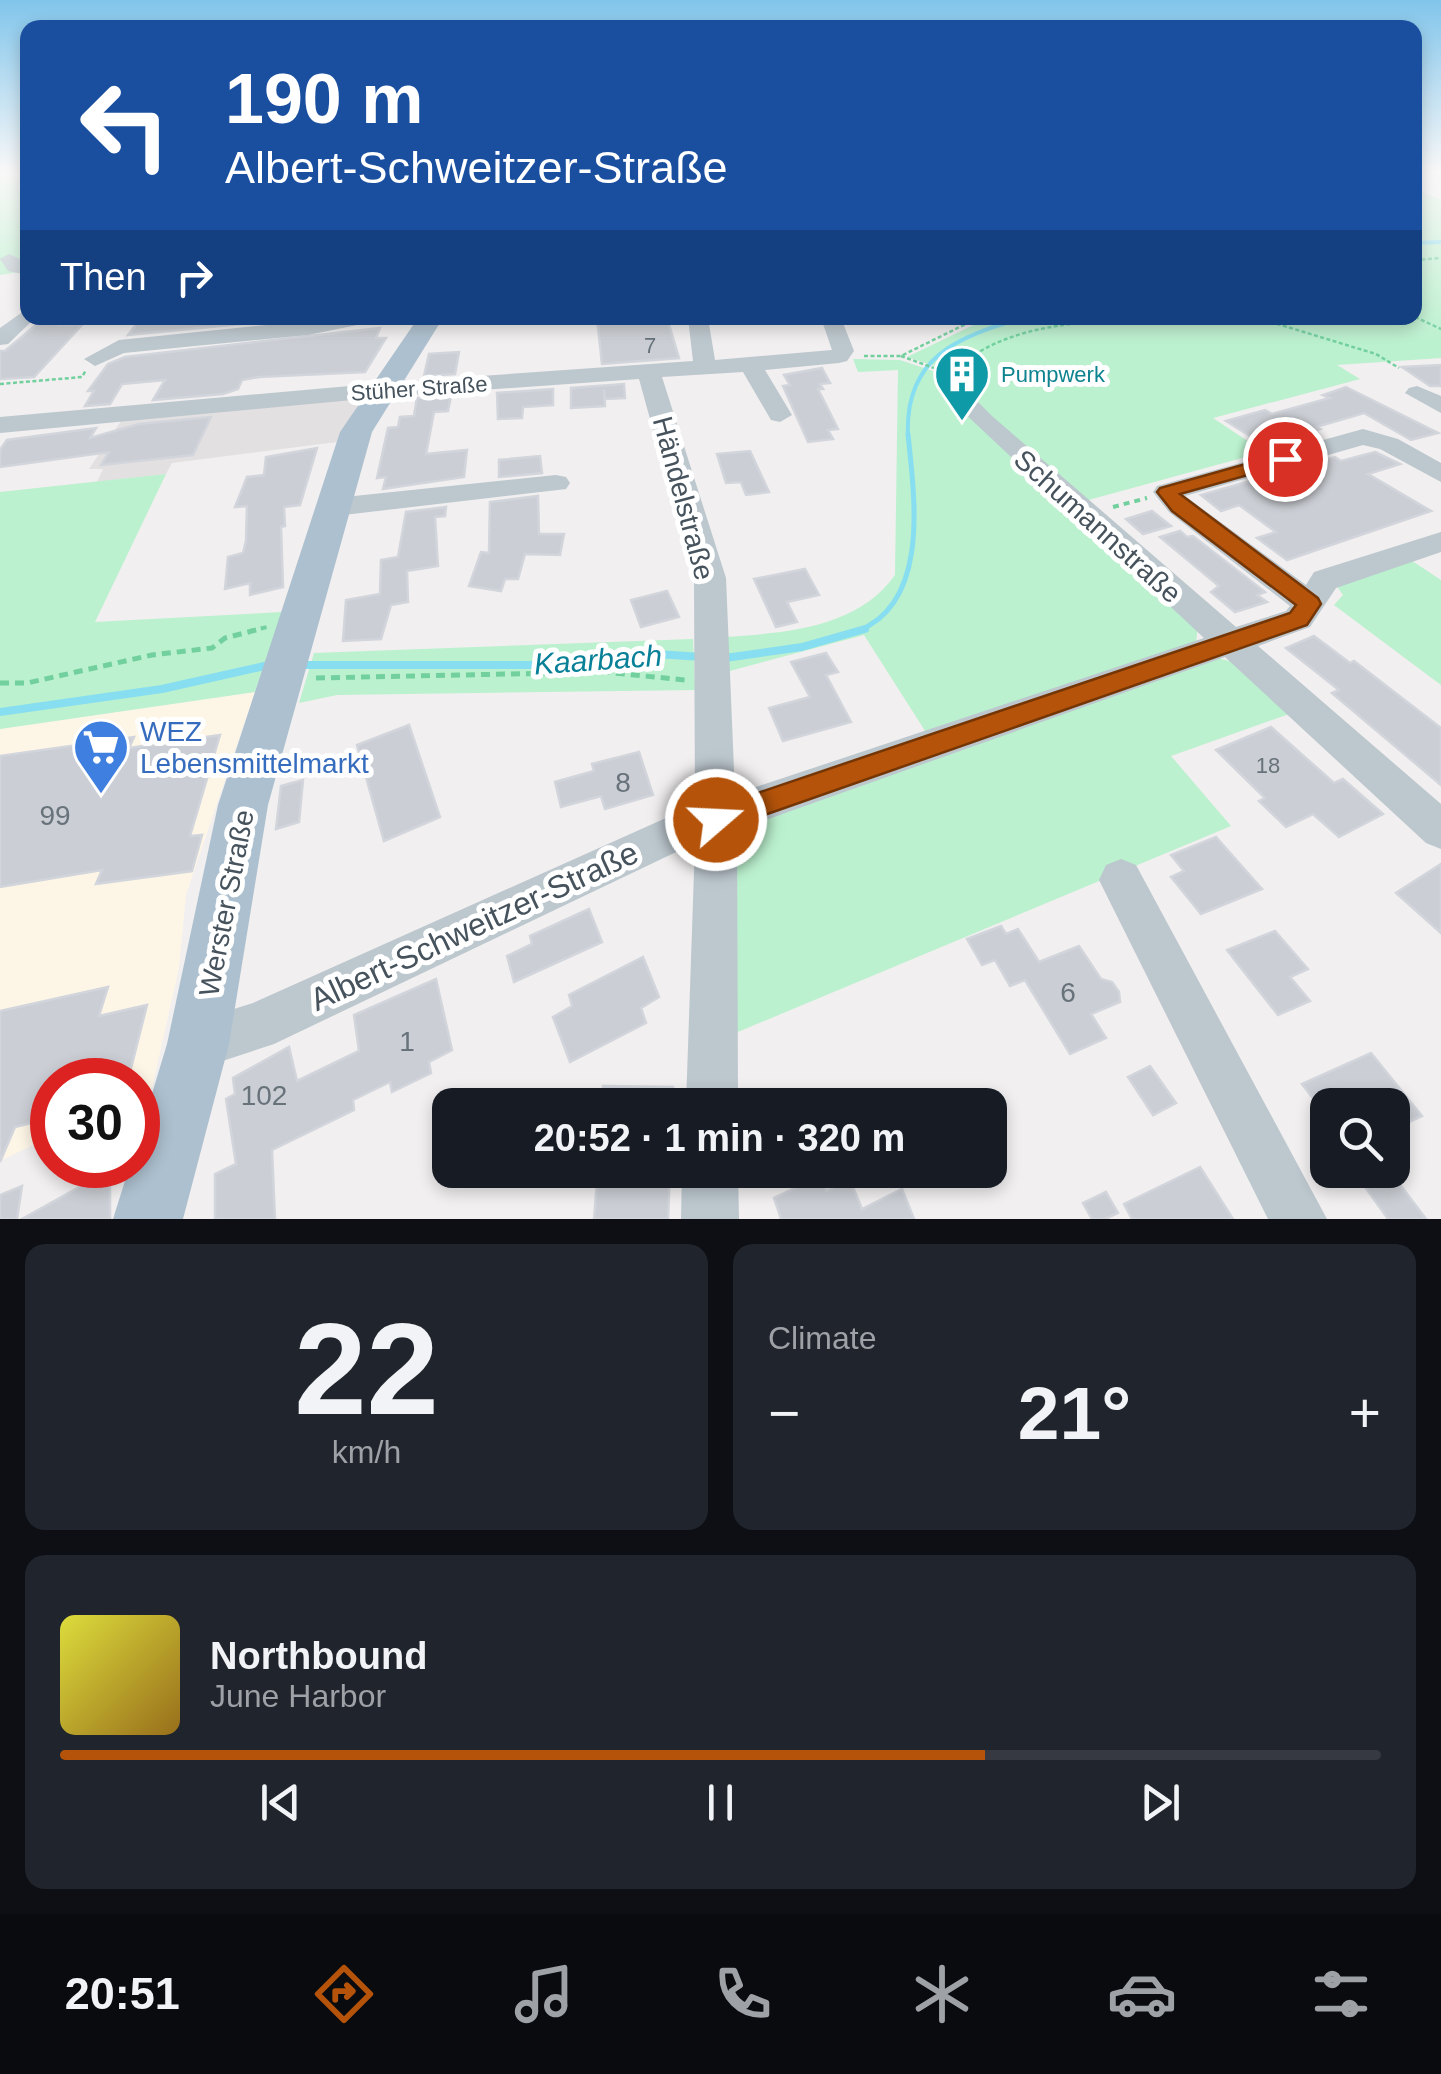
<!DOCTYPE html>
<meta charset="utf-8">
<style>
:root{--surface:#171b24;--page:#20242c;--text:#f1f3f6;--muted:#9ea1a6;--line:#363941;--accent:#b45309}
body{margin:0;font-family:Helvetica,sans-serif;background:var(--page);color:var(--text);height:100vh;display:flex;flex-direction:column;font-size:38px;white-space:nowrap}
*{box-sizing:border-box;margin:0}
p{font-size:32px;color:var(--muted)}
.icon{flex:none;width:55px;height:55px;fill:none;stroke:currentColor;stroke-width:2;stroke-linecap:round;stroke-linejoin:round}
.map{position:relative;height:1219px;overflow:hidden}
.panel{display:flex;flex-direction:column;gap:25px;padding:25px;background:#0d0f14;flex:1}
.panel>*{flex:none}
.top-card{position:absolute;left:20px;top:20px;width:1402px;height:305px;border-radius:20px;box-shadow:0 5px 15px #0003;background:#1a4fa0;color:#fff;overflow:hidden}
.tools{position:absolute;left:1310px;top:1088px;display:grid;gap:20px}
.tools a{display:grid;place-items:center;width:100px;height:100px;border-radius:20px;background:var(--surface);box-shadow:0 5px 15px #0003;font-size:50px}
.speed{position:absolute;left:30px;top:1058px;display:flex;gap:20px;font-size:50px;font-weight:700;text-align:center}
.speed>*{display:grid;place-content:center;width:130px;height:130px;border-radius:50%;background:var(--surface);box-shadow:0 5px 15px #0003;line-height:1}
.speed .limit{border:15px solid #d22;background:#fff;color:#111}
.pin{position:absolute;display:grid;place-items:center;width:85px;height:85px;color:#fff;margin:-42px;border:5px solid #fff;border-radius:50%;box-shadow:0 2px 10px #0007}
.me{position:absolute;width:110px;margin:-55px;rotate:71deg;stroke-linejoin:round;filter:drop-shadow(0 0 8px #0008)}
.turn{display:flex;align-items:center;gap:35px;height:210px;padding:0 40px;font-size:45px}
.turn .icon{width:130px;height:130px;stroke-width:2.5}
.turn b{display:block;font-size:70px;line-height:85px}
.then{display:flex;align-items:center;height:95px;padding:0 40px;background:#0003;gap:20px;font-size:38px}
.big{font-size:75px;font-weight:800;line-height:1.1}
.panel .widget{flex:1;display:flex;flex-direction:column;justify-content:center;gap:15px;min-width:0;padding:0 35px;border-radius:20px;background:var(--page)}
.panel .dial{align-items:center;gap:0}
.dial b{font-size:130px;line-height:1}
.song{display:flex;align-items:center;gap:30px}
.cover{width:120px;height:120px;border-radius:15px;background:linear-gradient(135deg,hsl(60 70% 55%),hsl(40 70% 35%))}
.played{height:10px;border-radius:5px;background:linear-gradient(90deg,var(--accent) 70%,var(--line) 70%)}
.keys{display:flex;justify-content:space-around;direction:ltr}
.heat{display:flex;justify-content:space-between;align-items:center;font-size:55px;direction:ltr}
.panel .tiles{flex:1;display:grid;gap:25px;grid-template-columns:1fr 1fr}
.widget:last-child{grid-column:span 2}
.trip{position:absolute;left:432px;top:1088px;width:575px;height:100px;border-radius:20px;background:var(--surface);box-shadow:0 5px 15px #0003;font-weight:800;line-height:100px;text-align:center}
.dock{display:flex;height:160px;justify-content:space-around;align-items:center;background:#090b0e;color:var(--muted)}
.dock .icon{width:70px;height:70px}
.dock .current{color:var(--accent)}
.dock b{font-size:45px;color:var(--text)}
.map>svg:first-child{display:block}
.commercial{fill:#fdf6e7}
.education{fill:#e3e0e1}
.green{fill:#bbf1ce}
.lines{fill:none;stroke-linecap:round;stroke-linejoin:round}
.stream-far2{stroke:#87def0;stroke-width:4}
.stream-far1{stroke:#87def0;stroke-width:5}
.stream{stroke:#87def0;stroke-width:8}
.building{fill:#cbced4;stroke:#d2d5db;stroke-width:2.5}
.path-far2{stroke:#72d09e;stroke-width:2.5;stroke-dasharray:4 2.5;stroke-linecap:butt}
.path-far1{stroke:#72d09e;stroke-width:4;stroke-dasharray:6 5;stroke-linecap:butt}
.path{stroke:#72d09e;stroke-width:5;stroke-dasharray:9 6;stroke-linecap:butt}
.minor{fill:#bcc7ce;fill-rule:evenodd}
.major{fill:#adc0cf;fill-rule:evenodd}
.route{fill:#b45309;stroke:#753606;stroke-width:2.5}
.labels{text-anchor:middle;stroke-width:10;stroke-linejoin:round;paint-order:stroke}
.number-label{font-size:22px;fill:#67727b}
.far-culture-label{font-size:22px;fill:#0d838f;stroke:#fff;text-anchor:start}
.far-street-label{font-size:22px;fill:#46535d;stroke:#fff}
.street-label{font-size:28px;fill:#46535d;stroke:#fff}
.shop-label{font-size:28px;fill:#366cbe;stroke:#fff;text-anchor:start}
.near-number-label{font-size:28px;fill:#67727b}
.water-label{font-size:30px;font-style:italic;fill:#088098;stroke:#fff}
.near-street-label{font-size:32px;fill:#46535d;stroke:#fff}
</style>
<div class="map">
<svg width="1441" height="1219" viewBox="0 0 1441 1219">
<rect width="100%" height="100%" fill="#f1efef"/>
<polygon class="commercial" points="255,692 186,895 179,968 152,1088 138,1096 138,1080 52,1080 52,1136 0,1161 0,729"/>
<polygon class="education" points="357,399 359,403 337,442 172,463 166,474 97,482 103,469 89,469 121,421"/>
<g class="green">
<polygon points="0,173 27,173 27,271 0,275"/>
<polygon points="1415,190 1441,199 1441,358 1337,365 1360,379 1213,418 1264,452 1081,502 960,393 957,380 962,369 945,369 907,357 988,318 1415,318"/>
<path d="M 853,359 L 900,360 L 939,373 L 948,394 L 1198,626 L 1196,643 L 927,734 L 864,635 L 726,672 L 725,637 C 785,633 858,628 895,575 L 898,370 L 858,372 Z"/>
<polygon points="166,474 95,622 282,612 255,692 0,729 0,492"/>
<polygon points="1400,553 1441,580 1441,685 1334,605 1343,595 1336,585"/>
<polygon points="693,639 695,690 337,695 299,703 314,653"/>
<polygon points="1208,656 1238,663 1292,713 1171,756 1231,826 733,1034 732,823"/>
</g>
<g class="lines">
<g class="stream-far2">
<polyline points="1415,243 1441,242"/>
<path d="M 908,437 C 904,357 957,337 1023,318"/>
</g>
<path class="stream-far1" d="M 858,631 C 931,602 914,495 908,434"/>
<g class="stream">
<polyline points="725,658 802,647 865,629"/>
<polyline points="302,665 529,665 593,662 640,653 703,657"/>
<polyline points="0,712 162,689 269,665"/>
</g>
</g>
<g class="building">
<polygon points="44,318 68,318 60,325 83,324 34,377 0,379 0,351 5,351"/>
<polygon points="159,318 303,318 128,335 139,321"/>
<polygon points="597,318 667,318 679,358 602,364"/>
<polygon points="380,328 376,338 386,338 365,372 259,377 242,380 238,389 223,394 153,400 165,380 122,384 110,404 85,406 94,391 88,391 108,364 125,357"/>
<polygon points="459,352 455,374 424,376 429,354"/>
<polygon points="1441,365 1441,386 1430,386 1402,367"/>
<polygon points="822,368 830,383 820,384 823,389 818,389 838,429 828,430 833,439 808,442 783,386 790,385 784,375"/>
<polygon points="624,384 625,398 605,399 604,390 605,406 571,408 571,388"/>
<polygon points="1346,387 1438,433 1411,440 1364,413 1316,427 1320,429 1299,436 1307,441 1272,450 1226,421 1265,410 1272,414 1330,398 1323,395"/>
<polygon points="553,389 553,405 523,407 522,418 498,419 497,393"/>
<polygon points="451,396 448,411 434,412 426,454 467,450 464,477 383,489 386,477 377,478 388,428 398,427 400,417 414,416 417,398"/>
<polygon points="211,417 193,455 101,465 109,452 0,467 0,450 7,440 96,428 90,438 139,424"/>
<polygon points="317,448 300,505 284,507 285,526 281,527 283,587 250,595 250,583 225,589 228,557 243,553 246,541 247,506 235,507 247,477 264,475 266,457"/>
<polygon points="750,451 769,492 746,495 741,482 726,483 717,454"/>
<polygon points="1375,452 1400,464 1368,474 1431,511 1287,560 1257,538 1276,532 1239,505 1221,511 1201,495 1335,457 1341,461"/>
<polygon points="540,456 542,473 499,477 499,460"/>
<polygon points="538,496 539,534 564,534 560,555 525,554 518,579 505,579 501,591 469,586 481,552 489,553 490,502"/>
<polygon points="446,507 445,516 435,517 438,566 407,571 408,602 391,605 381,639 343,641 346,600 380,594 381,560 398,557 406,512"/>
<polygon points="1152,511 1171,526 1143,534 1126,519"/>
<polygon points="1180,531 1187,537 1193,536 1265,592 1257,595 1267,602 1235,612 1211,592 1219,586 1160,537"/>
<polygon points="805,569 819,595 787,602 797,622 776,627 754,579"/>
<polygon points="667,591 679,617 641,627 631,600"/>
<polygon points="1314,636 1350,663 1354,661 1441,728 1441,785 1332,693 1339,690 1286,648"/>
<polygon points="826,653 838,672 826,675 851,722 783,741 769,708 810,697 791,662"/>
<polygon points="409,725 440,817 384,841 357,745"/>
<polygon points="1271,727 1334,783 1343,779 1383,814 1339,837 1313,814 1286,827 1259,801 1265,798 1216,750"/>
<polygon points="220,735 190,836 202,835 192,871 96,884 102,870 0,887 0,756 134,737 129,748"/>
<polygon points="639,752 653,795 605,809 601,796 561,807 555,782 594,771 592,764"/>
<polygon points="303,780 299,822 276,829 281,786"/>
<polygon points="1216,837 1262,889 1201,914 1171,877 1184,871 1171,855"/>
<polygon points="1441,864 1441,933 1396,893"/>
<polygon points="589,909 602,942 514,982 507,956 532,944 530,936"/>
<polygon points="1001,926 1006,934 1018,929 1039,962 1079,946 1101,979 1112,982 1119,992 1120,1002 1091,1014 1106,1038 1070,1054 1025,980 1010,986 995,960 982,965 967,939"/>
<polygon points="1275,931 1308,969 1290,977 1310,1001 1278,1015 1227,950"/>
<polygon points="643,957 659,997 641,1008 646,1023 570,1062 553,1017 572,1006 569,995"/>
<polygon points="436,979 452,1050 429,1062 431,1073 392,1092 390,1082 353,1100 354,1110 272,1150 275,1219 215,1219 215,1174 236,1164 226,1099 235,1094 233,1078 289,1047 297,1081 359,1051 354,1015"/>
<polygon points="108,987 99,1016 147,1005 128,1080 52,1080 52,1118 15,1127 0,1162 0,1011"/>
<polygon points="1371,1053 1413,1105 1422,1116 1392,1130 1392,1105 1318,1105 1302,1084"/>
<polygon points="1150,1066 1176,1103 1153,1115 1128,1077"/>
<polygon points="603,1086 673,1087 673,1105 602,1105"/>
<polygon points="1200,1167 1233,1219 1132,1219 1124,1204"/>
<polygon points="110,1170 110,1219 22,1219"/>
<polygon points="598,1170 670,1170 668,1219 594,1219"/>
<polygon points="1353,1170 1389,1170 1426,1219 1388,1219"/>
<polygon points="821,1176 826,1191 850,1180 862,1209 902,1189 914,1219 781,1219 774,1198"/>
<polygon points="22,1186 17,1219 0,1219 0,1195"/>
<polygon points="1106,1192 1118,1213 1105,1219 1092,1219 1083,1203"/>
</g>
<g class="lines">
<g class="path-far2">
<polyline points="1426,173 1441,178"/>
<polyline points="0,174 7,173"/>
<polyline points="1415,260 1441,258"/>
<polyline points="1415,317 1441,329"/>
<polyline points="1258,318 1376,354 1399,368"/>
<polyline points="864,356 901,356 978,318"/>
<polyline points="901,356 934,368"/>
<path d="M 964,362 C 1012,326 1069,324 1127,318"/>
<polyline points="0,384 82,377 86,370"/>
</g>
<g class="path-far1">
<polyline points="1113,507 1147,498"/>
<polyline points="250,631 267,627"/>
</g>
<g class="path">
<polyline points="316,678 604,672 685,680"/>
<polyline points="0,683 27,683 152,655 212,648 225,638 260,629"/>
</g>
<g class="minor">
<polygon points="9,254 28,263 28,275 8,271 0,259"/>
<polygon points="28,308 28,318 35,318 8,344 0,345 0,328"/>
<polygon points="335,318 375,318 372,322 308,335 124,353 95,366 84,359 119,340"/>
<polygon points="688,318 708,318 715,360 832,350 821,318 841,318 854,351 847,361 839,363 765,370 792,415 780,422 771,420 743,372 662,377 726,578 735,794 1204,638 943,393 941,373 952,366 960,368 963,387 992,416 1236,627 1286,611 1290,606 1169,512 1153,492 1157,486 1363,429 1398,439 1441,463 1441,482 1380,449 1363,445 1185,496 1306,585 1314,572 1441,532 1441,552 1336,588 1310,627 1258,646 1441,804 1441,849 1426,843 1225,657 737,830 738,1105 686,1105 695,843 274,1044 198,1069 180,1062 173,1044 180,1026 253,1003 695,805 694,578 639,379 395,396 0,433 0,417 395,382 693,361"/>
<polygon points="1417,386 1441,396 1441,413 1405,393 1409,388"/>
<polygon points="556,475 566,477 570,483 566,489 335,516 325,513 321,507 325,501 335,498"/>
<polygon points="1121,859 1136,865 1327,1219 1268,1219 1099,880 1106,865"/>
<polygon points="682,1170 738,1170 739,1219 681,1219"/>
</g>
<polygon class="major" points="418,318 443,318 372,432 268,805 229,1044 183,1219 113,1219 130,1165 138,1165 138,1140 167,1044 218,805 340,432"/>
</g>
<linearGradient id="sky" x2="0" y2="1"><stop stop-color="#81c5eb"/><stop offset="0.5" stop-color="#f9f8f8"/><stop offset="1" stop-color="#f9f8f8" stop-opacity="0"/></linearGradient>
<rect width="1441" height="344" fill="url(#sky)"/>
<polygon class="route" points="1285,453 1294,459 1291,463 1180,494 1318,598 1321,604 1307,625 716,832 706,829 702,820 706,810 716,807 1290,613 1296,605 1172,511 1157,492 1160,488"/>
<defs>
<g id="building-pin" transform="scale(2.875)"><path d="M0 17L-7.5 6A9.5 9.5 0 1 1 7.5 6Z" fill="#0f9aa8" stroke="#fff"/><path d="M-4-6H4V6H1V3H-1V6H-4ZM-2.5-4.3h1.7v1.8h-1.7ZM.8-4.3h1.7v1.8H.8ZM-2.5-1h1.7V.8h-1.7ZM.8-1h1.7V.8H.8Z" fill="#fff"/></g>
<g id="supermarket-pin" transform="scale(2.875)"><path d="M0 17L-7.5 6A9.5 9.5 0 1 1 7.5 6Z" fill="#3f7fe0" stroke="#fff"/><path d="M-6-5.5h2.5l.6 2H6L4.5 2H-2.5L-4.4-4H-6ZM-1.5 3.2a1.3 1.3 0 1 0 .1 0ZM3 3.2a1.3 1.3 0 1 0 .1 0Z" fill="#fff"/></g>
</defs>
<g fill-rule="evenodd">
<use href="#building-pin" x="962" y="374"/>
<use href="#supermarket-pin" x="101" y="747"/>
</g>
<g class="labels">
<g class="number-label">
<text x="650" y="353">7</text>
<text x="1268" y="773">18</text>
</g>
<g class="far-culture-label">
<text x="1001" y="382">Pumpwerk</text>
</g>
<g class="far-street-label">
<text transform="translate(419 388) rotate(-4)" y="8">Stüher Straße</text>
</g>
<g class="street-label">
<text transform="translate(684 498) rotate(75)" y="10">Händelstraße</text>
<text transform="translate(1098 526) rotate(42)" y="10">Schumannstraße</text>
<text transform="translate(226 903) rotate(-79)" y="10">Werster Straße</text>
</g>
<g class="shop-label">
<text x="140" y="741">WEZ<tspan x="140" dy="32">Lebensmittelmarkt</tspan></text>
</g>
<g class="near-number-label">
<text x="623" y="792">8</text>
<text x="55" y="825">99</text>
<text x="1068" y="1002">6</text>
<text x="407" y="1051">1</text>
<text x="264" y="1105">102</text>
</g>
<g class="water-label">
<text transform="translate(598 660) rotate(-4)" y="10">Kaarbach</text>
</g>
<g class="near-street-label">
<text transform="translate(474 926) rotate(-25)" y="11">Albert-Schweitzer-Straße</text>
</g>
</g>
</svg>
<div class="tools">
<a><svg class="icon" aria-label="search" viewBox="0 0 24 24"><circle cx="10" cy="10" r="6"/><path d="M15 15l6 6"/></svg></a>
</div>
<div class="speed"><div class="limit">30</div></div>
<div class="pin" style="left:1285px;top:459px;background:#d93025"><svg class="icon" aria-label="arrive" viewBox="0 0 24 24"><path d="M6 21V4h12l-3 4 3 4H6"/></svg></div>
<svg class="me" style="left:716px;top:820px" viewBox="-20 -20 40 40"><circle r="17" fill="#b45309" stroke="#fff" stroke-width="3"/><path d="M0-11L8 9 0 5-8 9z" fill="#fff"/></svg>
<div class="trip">20:52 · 1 min · 320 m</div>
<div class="top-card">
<div class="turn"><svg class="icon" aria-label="left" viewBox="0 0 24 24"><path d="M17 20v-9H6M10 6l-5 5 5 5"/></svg><div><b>190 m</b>Albert-Schweitzer-Straße</div></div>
<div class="then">Then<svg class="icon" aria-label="right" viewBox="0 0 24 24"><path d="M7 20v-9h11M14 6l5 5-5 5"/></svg></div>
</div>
</div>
<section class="panel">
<div class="tiles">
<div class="widget dial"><b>22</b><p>km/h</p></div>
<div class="widget"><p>Climate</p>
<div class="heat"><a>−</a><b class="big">21°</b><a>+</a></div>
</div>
<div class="widget">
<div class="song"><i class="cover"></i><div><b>Northbound</b><p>June Harbor</p></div></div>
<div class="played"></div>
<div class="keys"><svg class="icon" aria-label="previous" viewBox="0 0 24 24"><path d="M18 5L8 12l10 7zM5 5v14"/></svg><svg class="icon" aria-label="pause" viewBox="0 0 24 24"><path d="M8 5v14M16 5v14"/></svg><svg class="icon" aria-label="next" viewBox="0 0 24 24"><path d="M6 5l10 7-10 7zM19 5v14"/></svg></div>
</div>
</div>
</section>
<nav class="dock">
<b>20:51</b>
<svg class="icon current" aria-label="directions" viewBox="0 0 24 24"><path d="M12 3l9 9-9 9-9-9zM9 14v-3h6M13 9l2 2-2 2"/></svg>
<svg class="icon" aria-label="music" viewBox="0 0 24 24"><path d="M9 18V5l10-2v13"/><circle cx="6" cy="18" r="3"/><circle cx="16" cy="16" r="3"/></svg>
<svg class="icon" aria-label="phone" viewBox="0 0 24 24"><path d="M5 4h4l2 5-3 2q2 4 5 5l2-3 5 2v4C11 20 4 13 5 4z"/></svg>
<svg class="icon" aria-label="climate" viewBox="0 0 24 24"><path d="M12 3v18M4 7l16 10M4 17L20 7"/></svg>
<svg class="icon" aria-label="car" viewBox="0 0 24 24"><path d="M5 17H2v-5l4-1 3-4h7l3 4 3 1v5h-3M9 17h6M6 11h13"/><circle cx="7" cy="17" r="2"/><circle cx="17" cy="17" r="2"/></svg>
<svg class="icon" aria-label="filters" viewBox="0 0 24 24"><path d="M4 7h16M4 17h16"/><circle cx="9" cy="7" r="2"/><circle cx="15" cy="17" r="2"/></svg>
</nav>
